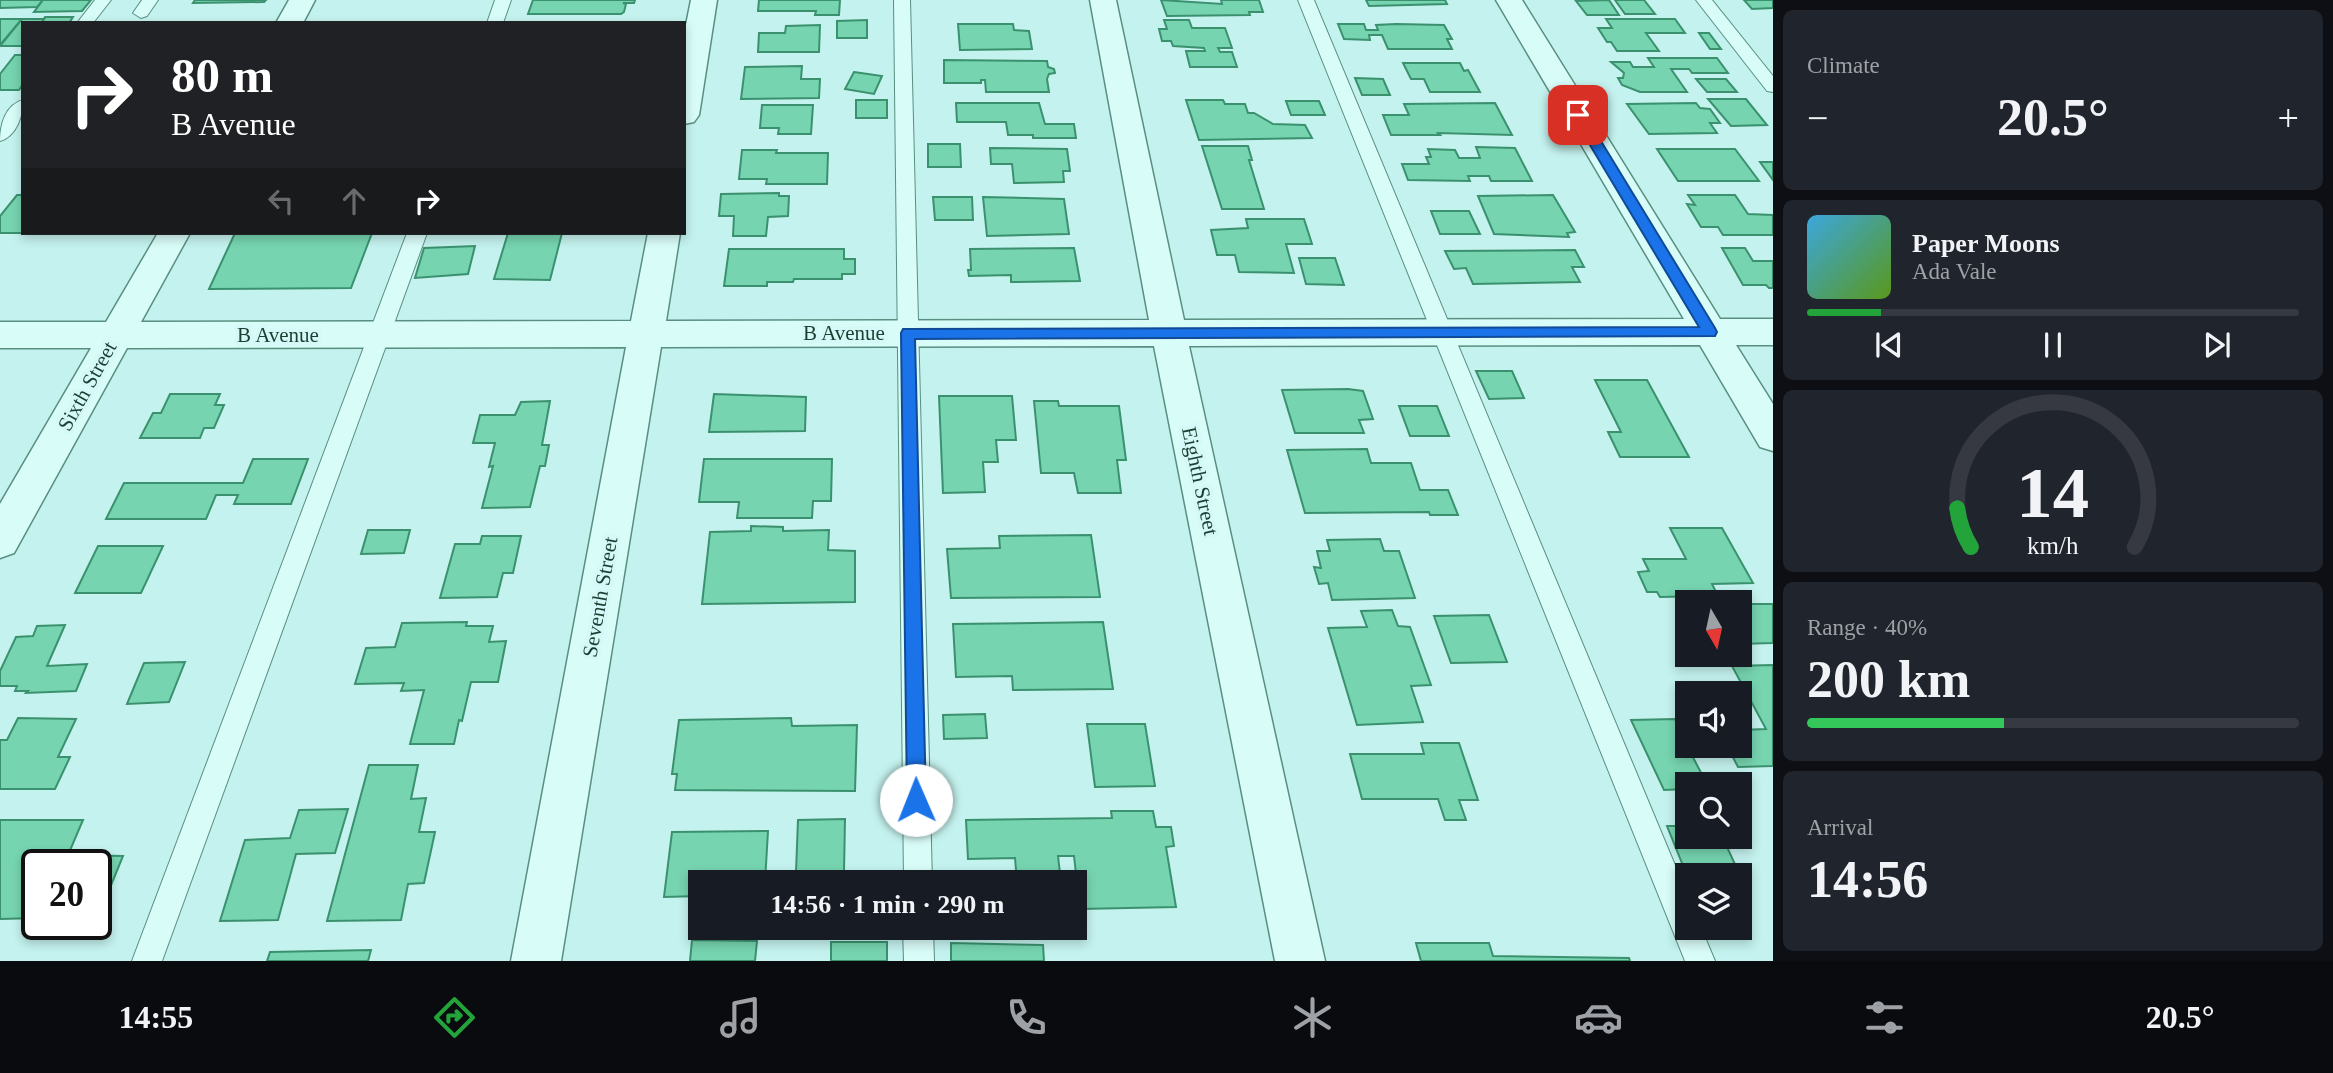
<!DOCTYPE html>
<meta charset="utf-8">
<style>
:root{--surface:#171b24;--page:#20242c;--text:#f1f3f6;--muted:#9ea1a6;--line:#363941;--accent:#22a43b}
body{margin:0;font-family:"Times New Roman",serif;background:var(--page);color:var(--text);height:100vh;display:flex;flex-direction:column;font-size:26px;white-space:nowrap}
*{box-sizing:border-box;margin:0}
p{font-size:23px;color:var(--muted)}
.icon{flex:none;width:38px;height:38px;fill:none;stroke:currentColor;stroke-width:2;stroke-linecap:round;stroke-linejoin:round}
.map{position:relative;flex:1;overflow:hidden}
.sheet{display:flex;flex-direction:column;gap:10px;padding:10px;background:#0d0f14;width:560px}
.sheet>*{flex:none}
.banner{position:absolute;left:21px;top:21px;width:665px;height:214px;border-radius:0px;box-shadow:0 4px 10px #0003;background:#202124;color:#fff;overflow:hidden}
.needle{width:46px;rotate:171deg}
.fabs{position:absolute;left:1675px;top:590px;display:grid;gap:14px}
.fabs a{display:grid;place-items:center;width:77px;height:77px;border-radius:0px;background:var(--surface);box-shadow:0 4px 10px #0003;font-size:35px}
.speed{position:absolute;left:21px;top:849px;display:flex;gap:14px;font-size:35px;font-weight:700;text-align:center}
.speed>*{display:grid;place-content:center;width:91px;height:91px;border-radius:50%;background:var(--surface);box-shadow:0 4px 10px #0003;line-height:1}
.speed .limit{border:4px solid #111;border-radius:10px;background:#fff;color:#111}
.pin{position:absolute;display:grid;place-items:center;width:60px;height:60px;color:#fff;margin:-30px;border-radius:14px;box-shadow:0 4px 10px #0006}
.me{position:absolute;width:77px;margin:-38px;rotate:359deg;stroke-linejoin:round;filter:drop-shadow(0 0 5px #0008)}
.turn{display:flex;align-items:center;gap:24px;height:147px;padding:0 35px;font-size:32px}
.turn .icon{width:91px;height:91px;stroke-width:2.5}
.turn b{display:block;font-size:49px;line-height:60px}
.lanes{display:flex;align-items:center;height:66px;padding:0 35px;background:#0003;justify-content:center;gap:35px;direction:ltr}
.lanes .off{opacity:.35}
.big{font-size:52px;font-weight:600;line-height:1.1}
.sheet .widget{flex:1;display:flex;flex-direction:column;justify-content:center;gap:10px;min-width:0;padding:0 24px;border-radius:10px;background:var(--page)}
.sheet .dial{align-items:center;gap:0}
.dial svg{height:182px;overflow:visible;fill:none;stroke:var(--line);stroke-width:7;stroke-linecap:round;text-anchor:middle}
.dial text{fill:var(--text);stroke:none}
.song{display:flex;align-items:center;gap:21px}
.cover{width:84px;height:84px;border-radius:10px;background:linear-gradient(135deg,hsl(200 70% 55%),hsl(90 70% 35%))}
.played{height:7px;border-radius:4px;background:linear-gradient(90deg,var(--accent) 15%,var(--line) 15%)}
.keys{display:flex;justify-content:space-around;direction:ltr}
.heat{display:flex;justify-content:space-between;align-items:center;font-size:38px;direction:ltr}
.charge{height:10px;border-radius:5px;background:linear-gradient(90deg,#34c759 40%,var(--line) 0)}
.trip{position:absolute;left:688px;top:870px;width:399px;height:70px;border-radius:0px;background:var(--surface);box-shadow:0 4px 10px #0003;font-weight:600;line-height:70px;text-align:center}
.tabs{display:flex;height:112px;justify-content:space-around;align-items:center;background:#090b0e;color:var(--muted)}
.tabs .icon{width:49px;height:49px}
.tabs .active{color:var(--accent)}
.tabs b{font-size:32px;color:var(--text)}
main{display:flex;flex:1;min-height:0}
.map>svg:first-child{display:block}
.building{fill:#76d4b0;stroke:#3b916e;stroke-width:2}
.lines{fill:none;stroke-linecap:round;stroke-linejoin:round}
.service-casing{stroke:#588f80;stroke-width:2}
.minor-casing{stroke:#588f80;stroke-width:3}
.service{fill:#d8fcf8;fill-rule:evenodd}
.minor{fill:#d8fcf8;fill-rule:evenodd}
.route{fill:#1a73e8;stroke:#114b97;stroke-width:2}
.labels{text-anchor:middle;stroke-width:7;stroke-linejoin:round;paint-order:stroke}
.street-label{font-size:21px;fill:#1d3e33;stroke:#d4f9f6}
</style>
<main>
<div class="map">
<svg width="1773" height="961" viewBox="0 0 1773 961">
<rect width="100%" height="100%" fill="#c4f2ee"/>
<g class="building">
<polygon points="0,0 43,0 37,7 0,8"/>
<polygon points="43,0 91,0 82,11 34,12"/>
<polygon points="195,0 266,0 264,2 193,3"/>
<polygon points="533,0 635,0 634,3 623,3 626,4 624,12 621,14 528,14"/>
<polygon points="759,0 840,0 839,15 815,15 816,11 758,11"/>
<polygon points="1161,0 1222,4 1221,0 1259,0 1263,12 1249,12 1250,15 1167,16"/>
<polygon points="1366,0 1445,0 1447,4 1369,6"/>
<polygon points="1609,0 1619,15 1587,15 1576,1"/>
<polygon points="1615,0 1644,0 1655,14 1625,14"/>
<polygon points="1744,0 1773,0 1773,8 1752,9"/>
<polygon points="45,17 73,17 69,23 41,23"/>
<polygon points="0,19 22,19 0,45"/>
<polygon points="22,19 44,19 41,23 23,23 23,46 0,46"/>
<polygon points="1606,19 1675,19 1685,33 1646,33 1659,51 1617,51 1611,42 1607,42 1598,28 1612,28"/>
<polygon points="867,20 867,38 837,38 837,21"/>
<polygon points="1164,20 1189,20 1192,28 1225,28 1232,48 1218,48 1220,52 1232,52 1237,67 1190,67 1186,51 1205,51 1204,48 1173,46 1171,41 1162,41 1159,29 1167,29"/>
<polygon points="958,24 1013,24 1014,30 1029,31 1032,49 960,50"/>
<polygon points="1338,24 1364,24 1366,30 1378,30 1376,25 1396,24 1444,25 1452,39 1447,39 1452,49 1388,49 1382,35 1369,35 1370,40 1344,39"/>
<polygon points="820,25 819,52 758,52 759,33 785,33 786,26"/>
<polygon points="1699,33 1709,33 1721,49 1710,49"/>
<polygon points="15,55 23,55 23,84 19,90 0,90 0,74"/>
<polygon points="1648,58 1717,58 1728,73 1692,73 1689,69 1671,69 1687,92 1640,92 1622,85 1618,78 1623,78 1624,73 1611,62 1630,62 1633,67 1654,67"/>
<polygon points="944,60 1047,61 1048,67 1054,69 1055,73 1049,74 1047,79 1049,92 986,92 985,80 981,80 981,83 944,83"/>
<polygon points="1403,63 1460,63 1464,71 1468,70 1480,92 1430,92 1424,79 1411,79"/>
<polygon points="802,66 801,79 820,79 819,98 741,99 745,67"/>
<polygon points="854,72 882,76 874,94 845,89"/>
<polygon points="1355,78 1383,79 1390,95 1362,95"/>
<polygon points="1696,79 1726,79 1737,92 1707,92"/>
<polygon points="1708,99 1746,99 1767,125 1731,126"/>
<rect x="856" y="100" width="31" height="18"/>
<polygon points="1186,100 1223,100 1225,104 1245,104 1248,113 1254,113 1273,124 1305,125 1312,138 1199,140"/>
<polygon points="1286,101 1319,101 1325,115 1291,115"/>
<polygon points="956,103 1039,103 1045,124 1074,124 1076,138 1033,138 1033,135 1008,135 1006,122 957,122"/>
<polygon points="1495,103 1512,135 1438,133 1440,135 1391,135 1383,115 1409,115 1404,104"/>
<polygon points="1696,103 1700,108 1710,109 1720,123 1710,123 1717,133 1649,134 1627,104"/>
<polygon points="762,105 813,105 811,134 778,134 779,128 760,128"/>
<polygon points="928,144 960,144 961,167 928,167"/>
<polygon points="1202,146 1248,146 1252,160 1249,160 1264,209 1222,209"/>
<polygon points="1476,147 1515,148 1532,181 1491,181 1489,176 1468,176 1470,181 1408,180 1402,164 1429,164 1426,157 1431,157 1428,149 1455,150 1459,158 1480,158"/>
<polygon points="990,148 1067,149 1070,171 1063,171 1064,182 1014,183 1012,164 991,164"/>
<polygon points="1657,149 1735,149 1759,181 1678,181"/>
<polygon points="742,150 777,150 776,153 828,153 827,184 766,184 767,179 739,179"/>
<polygon points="1760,162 1773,162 1773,180"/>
<polygon points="779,193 779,196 789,196 788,216 768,217 766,236 733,236 734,216 719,216 721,194"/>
<polygon points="17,195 23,195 23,233 28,233 0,233 0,216"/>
<polygon points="1553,195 1575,232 1567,233 1569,237 1494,234 1478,196"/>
<polygon points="1688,195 1735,195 1748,214 1773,215 1773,235 1723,235 1718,227 1701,227 1687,204 1695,205"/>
<polygon points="933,197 972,197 973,220 935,220"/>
<polygon points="983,197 1064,199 1069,234 987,236"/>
<polygon points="1431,211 1469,211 1480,234 1440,234"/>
<polygon points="1246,219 1304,219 1312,244 1286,244 1294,273 1239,272 1235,255 1217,255 1211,230 1248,228"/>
<polygon points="235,233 372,233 351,288 209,289"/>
<polygon points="508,233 562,233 550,280 494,279"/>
<polygon points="475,246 468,274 415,278 424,248"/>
<polygon points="1074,248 1080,281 1011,282 1011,275 969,276 968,270 971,270 970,249"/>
<polygon points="1722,248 1745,248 1753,261 1773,261 1773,288 1769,288 1766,285 1743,285"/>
<polygon points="729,249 844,249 844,259 855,259 855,274 842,274 842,279 794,279 793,282 767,282 767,286 724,286"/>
<polygon points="1575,250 1584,267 1572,267 1580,282 1473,284 1466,268 1454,269 1445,251"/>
<polygon points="1299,258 1335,258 1344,285 1306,284"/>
<polygon points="1476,371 1512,371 1524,398 1489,399"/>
<polygon points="1595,380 1647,380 1689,457 1620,457 1608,432 1621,432"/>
<polygon points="1348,389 1363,391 1373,419 1359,420 1364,433 1295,433 1282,390"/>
<polygon points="170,394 220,394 215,405 224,405 214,428 204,428 200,438 140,438 153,413 161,413"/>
<polygon points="714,394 806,397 805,431 709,432"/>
<polygon points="939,396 1012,396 1016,440 996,440 998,462 983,462 985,492 943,493"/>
<polygon points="550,401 542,445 549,445 545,466 540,466 530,507 482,508 493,466 489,467 495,443 473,443 480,415 515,415 521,402"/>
<polygon points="1034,401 1058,401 1059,406 1119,406 1126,460 1117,460 1121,493 1078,493 1074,473 1041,473"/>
<polygon points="1399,406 1437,406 1449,436 1410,436"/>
<polygon points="1367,449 1371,463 1411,463 1420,490 1448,490 1458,515 1430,515 1429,512 1305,513 1287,450"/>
<polygon points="253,459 308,459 291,504 234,504 238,495 216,495 206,519 106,519 124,483 243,483"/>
<polygon points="704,459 832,459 831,501 813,501 812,518 737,518 739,502 699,502"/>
<polygon points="751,526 783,527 783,531 829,530 828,550 855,551 855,602 702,604 710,532 751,531"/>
<polygon points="1670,528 1722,528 1753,583 1712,584 1716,592 1743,592 1749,604 1773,604 1773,643 1740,644 1740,602 1710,602 1707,596 1660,597 1657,592 1647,592 1638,572 1649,571 1643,559 1686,559"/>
<polygon points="368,530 410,530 404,553 361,554"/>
<polygon points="1091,535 1100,597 951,598 947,549 1000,548 999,536"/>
<polygon points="482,536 521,536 513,573 503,573 497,597 440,598 455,544 480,544"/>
<polygon points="1380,539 1384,551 1399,551 1415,598 1332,600 1328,583 1319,584 1314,567 1321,568 1317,551 1330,551 1327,540"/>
<polygon points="98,546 163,546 141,593 75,593"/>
<polygon points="1392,610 1398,626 1410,627 1431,685 1411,686 1423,722 1357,725 1328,628 1367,627 1361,611"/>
<polygon points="1489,615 1507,662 1451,663 1434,616"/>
<polygon points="467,622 466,626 493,626 489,642 506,641 498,682 471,682 462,721 459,720 454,744 410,744 424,690 401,691 404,683 355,684 366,648 395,647 402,623"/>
<polygon points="1103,622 1113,689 1013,690 1012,676 956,677 953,624"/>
<polygon points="65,625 47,666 87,664 76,691 26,693 28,691 15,691 17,686 0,686 0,671 16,637 33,636 37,626"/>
<polygon points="185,662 169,702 127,704 144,663"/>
<polygon points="1773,665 1773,766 1738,767 1727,746 1740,746 1740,730 1766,729 1732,666"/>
<polygon points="985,714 987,738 944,739 943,715"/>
<polygon points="18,718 76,719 58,757 70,757 55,789 0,789 0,740 7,740"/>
<polygon points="791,718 792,726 857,725 855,791 675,790 677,774 672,774 679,720"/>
<polygon points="1675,719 1687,746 1707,784 1687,784 1687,789 1664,790 1631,720"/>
<polygon points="1087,724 1145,724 1155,786 1095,787"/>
<polygon points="1421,743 1459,743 1478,800 1459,800 1466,820 1445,820 1438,799 1362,799 1350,754 1424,754"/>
<polygon points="369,765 418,765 411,799 426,798 419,832 435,832 424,883 408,884 401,920 327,921"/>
<polygon points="348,809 335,853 296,854 278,920 220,921 245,840 290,838 299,810"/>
<polygon points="1111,811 1153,811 1156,827 1171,827 1174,846 1166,847 1176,907 1080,909 1074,856 1058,856 1061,882 1017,882 1015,858 968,859 966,820 1112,818"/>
<polygon points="845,819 844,871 796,872 798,820"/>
<polygon points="0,820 83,820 68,855 123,856 98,917 96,864 37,864 37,918 0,919"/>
<polygon points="1667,826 1687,826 1687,836 1722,836 1739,873 1686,873"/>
<polygon points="768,831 765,882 700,882 700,896 664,897 672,832"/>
<polygon points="692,940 757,941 755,961 690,961"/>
<rect x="831" y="942" width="56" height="19"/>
<polygon points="951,943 1043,945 1044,961 951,961"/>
<polygon points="1416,943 1489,943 1493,956 1629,958 1630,961 1421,961"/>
<polygon points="371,950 368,961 267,961 270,952"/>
</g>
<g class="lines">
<g class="service-casing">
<g id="service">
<polygon points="95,0 111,0 93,23 77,23"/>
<polygon points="142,0 158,0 147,16 141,18 133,13"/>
<polygon points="495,0 511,0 503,23 487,23"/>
<polygon points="894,0 910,0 932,882 904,882"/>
<polygon points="1298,0 1314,0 1687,894 1687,928 1701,928 1715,961 1685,961"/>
<polygon points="1696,0 1712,0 1773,76 1773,92 1767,91"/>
<path d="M 23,100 C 23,115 17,136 0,141 C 0,125 5,105 23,100 Z"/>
<polygon points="407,233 427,233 162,961 132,961"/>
<polygon points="903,928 933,928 934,961 904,961"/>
</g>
</g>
<g class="minor-casing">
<g id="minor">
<polygon points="289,0 315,0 303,23 276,23"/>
<polygon points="691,0 717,0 699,115 694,122 684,124 684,35"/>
<polygon points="1090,0 1116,0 1184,320 1684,319 1496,0 1522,0 1720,319 1773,319 1773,345 1736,345 1773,404 1773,451 1760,447 1700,345 1189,346 1325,961 1275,961 1154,346 661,347 561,961 511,961 626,347 127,348 14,553 0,558 0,504 91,348 0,348 0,322 106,322 158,233 190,233 141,322 631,321 648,233 680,233 666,321 1149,320"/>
</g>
</g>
<use href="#service" class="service"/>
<use href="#minor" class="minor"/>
</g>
<polygon class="route" points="1578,111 1585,115 1715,328 1717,332 1715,336 915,339 926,800 923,807 916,809 909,807 907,800 901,333 903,329 1699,327 1572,115"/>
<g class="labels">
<g class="street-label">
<text x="844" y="340">B Avenue</text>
<text x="278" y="342">B Avenue</text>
<text transform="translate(87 386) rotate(-61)" y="7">Sixth Street</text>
<text transform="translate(1200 481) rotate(78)" y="7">Eighth Street</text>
<text transform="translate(600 597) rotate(-80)" y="7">Seventh Street</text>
</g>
</g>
</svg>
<div class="fabs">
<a><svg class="needle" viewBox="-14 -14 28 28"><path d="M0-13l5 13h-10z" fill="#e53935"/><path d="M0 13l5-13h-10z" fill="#9ea1a6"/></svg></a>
<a><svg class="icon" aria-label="sound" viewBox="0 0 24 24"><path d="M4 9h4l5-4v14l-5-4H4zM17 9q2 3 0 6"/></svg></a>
<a><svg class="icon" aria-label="search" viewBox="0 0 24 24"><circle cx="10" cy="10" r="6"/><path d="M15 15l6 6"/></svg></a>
<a><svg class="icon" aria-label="layers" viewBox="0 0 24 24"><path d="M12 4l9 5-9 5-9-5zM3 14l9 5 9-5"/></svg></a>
</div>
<div class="speed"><div class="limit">20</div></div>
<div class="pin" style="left:1578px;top:115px;background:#d93025"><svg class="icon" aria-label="arrive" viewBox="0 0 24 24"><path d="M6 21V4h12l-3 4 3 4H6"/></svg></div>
<svg class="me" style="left:916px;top:800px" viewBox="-20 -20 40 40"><circle r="19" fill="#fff"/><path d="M0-13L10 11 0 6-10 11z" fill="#1a73e8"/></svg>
<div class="trip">14:56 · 1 min · 290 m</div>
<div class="banner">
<div class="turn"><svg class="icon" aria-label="right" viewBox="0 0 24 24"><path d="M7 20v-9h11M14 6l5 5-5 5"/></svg><div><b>80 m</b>B Avenue</div></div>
<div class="lanes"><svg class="icon off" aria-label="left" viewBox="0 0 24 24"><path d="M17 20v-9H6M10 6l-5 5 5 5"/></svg><svg class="icon off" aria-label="ahead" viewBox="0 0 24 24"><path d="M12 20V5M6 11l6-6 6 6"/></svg><svg class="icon" aria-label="right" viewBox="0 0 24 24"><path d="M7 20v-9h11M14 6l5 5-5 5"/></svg></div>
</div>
</div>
<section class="sheet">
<div class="widget"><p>Climate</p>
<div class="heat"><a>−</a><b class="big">20.5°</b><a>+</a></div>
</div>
<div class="widget">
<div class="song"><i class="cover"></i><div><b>Paper Moons</b><p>Ada Vale</p></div></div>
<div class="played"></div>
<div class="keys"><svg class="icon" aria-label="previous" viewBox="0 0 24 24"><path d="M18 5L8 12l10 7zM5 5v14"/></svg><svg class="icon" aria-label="pause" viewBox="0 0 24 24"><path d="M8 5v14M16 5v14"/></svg><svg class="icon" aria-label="next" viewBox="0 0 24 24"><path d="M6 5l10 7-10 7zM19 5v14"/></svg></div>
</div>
<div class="widget dial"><svg viewBox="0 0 100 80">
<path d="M14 69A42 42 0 1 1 86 69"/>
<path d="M14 69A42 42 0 0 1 8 52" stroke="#22a43b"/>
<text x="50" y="56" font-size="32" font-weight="700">14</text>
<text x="50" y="72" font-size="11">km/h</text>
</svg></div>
<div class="widget"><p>Range · 40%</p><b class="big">200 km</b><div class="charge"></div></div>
<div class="widget"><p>Arrival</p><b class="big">14:56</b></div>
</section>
</main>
<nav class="tabs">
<b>14:55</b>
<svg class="icon active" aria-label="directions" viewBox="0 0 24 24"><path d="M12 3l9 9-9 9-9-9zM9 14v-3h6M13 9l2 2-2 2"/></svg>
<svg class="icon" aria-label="music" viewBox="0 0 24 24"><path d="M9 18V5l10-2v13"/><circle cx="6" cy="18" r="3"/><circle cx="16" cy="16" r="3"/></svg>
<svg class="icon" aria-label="phone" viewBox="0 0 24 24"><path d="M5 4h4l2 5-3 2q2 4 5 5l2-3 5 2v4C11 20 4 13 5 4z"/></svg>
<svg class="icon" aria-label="climate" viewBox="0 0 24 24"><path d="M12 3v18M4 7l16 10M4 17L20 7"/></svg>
<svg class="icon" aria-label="car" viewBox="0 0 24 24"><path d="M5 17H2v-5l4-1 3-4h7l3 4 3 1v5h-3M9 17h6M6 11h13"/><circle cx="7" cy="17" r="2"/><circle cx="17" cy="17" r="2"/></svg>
<svg class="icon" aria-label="filters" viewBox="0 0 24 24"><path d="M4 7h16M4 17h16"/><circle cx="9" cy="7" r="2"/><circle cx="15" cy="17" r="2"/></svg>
<b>20.5°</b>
</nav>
